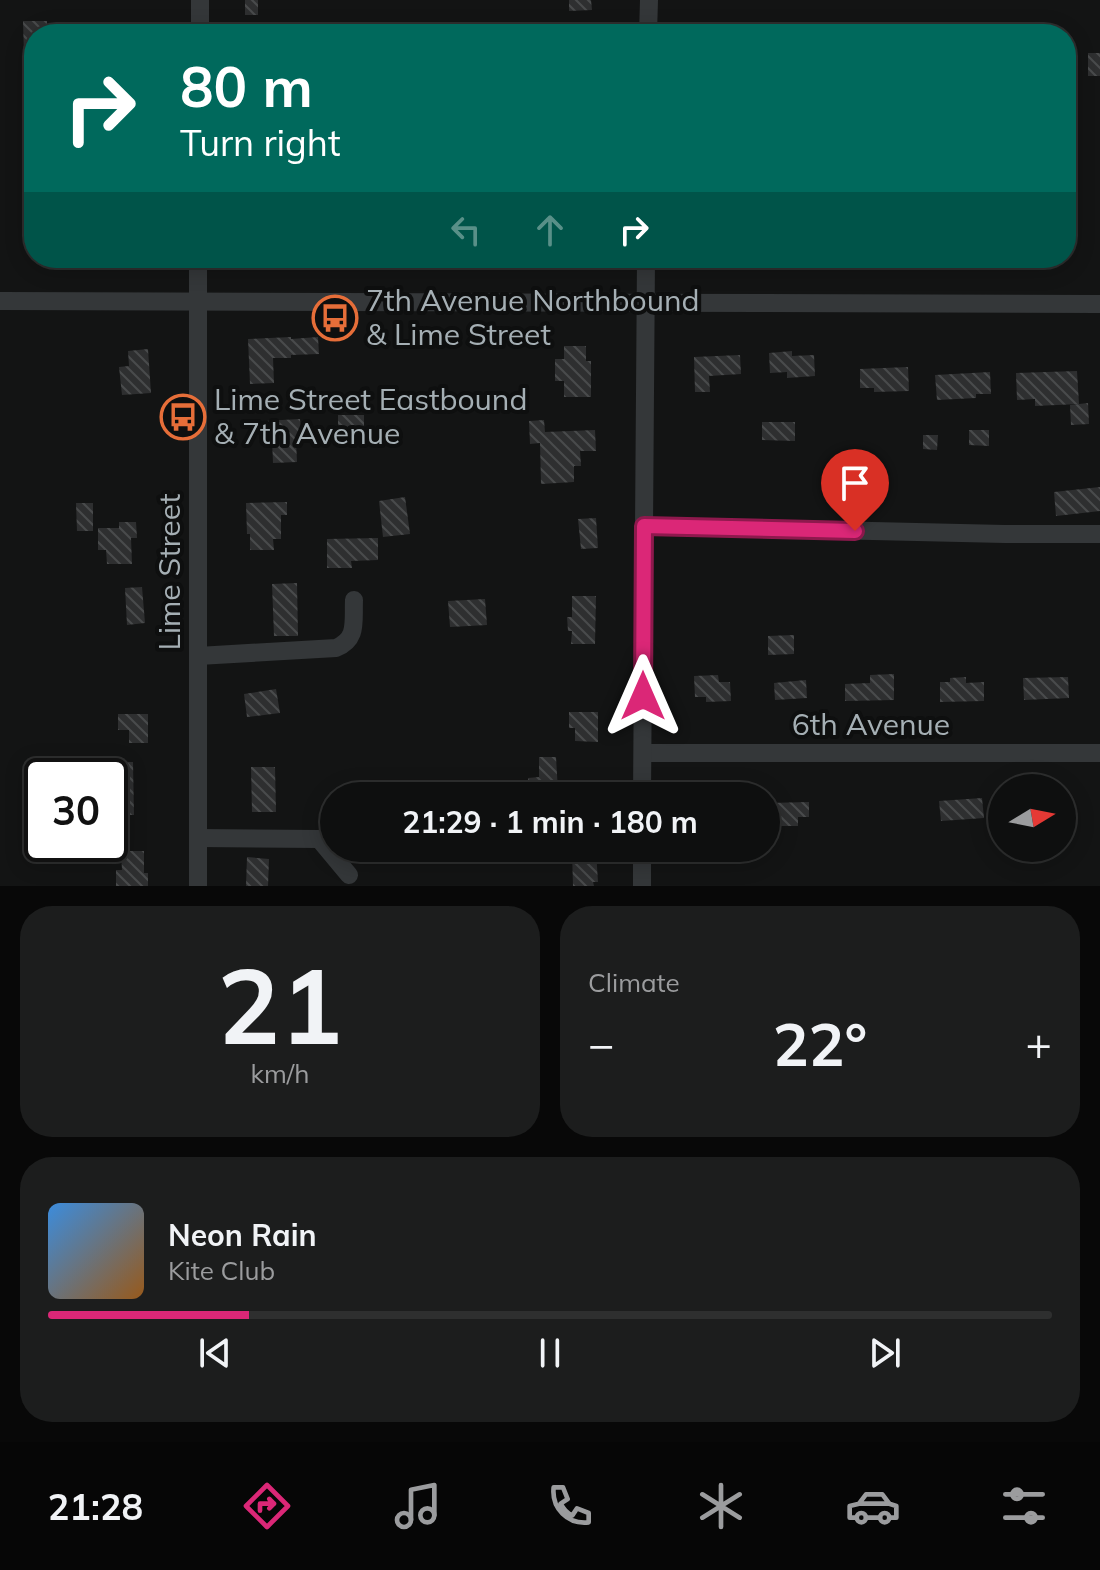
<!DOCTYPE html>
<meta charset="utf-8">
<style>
:root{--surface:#0e0f0f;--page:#1c1d1d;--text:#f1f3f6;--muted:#9b9c9e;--line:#2e2f2f;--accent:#db2777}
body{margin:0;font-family:Mulish,sans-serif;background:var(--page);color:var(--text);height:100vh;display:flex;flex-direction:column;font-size:30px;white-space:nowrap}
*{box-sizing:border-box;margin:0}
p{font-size:26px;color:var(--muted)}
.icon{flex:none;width:44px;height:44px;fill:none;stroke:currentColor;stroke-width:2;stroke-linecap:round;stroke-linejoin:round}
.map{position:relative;height:886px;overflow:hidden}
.details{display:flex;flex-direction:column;gap:20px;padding:20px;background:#080808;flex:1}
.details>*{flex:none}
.hud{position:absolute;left:24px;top:24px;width:1052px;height:244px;border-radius:32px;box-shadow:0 4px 20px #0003,0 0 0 2px var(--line);background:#00695c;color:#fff;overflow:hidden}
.needle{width:52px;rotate:80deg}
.buttons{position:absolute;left:988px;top:774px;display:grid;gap:16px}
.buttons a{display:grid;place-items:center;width:88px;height:88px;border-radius:50%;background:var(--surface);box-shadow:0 4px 20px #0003,0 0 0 2px var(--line);font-size:40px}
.speed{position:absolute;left:24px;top:758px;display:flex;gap:16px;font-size:40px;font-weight:700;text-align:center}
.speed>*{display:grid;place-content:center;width:104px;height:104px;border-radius:50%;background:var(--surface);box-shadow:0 4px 20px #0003,0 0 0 2px var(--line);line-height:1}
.speed .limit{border:4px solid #111;border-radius:12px;background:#fff;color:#111}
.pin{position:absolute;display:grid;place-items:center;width:68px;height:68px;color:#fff;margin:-82px -34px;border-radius:50% 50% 50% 0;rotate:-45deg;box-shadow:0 0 8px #0007}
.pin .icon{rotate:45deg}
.me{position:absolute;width:88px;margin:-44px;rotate:0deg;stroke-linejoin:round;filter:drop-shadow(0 0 6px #0008)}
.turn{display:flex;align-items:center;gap:28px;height:168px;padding:0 24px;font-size:36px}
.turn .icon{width:104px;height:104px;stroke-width:2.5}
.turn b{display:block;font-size:56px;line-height:68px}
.lanes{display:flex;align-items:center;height:76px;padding:0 24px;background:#0003;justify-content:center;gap:40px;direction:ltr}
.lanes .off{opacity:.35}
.big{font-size:60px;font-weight:700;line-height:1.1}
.details .card{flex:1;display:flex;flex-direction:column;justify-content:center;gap:12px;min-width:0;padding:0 28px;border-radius:32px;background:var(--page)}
.details .dial{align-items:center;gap:0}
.dial b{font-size:104px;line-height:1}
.song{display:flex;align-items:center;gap:24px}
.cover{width:96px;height:96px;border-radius:12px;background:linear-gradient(135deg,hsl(210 70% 55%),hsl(30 70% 35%))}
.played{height:8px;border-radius:4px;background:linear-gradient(90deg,var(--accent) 20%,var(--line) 20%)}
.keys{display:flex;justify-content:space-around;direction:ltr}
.heat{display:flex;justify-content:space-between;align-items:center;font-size:44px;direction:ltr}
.details .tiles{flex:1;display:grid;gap:20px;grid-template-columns:1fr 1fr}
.card:last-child{grid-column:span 2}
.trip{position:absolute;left:320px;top:782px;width:460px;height:80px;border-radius:40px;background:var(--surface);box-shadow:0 4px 20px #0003,0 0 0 2px var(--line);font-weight:700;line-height:80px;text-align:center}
.dock{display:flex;height:128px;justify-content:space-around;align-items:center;background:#060606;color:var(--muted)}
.dock .icon{width:56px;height:56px}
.dock .current{color:var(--accent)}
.dock b{font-size:36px;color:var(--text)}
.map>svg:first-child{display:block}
.building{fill:url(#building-back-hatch)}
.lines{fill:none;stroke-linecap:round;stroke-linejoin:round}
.minor{stroke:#343739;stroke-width:18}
.route-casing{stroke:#8e194d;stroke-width:20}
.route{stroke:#db2777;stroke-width:14}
.labels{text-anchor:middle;stroke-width:8;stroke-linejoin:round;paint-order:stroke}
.poi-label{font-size:30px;fill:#a5afb4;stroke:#0e0f0f;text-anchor:start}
.street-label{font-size:30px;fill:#a5afb4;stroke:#0e0f0f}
</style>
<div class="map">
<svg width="1100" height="886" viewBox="0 0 1100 886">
<defs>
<pattern id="building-back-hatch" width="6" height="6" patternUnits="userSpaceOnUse" patternTransform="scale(2)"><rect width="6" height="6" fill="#2e2f30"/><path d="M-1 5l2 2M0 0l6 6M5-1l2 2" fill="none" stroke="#494b4c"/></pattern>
</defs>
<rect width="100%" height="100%" fill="#131414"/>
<g class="building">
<rect x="245" y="0" width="13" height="15"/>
<polygon points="569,0 591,0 592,10 569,11"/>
<polygon points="23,21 47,21 47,34 34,34 34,55 24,56"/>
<rect x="1088" y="53" width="12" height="23"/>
<polygon points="291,337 291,339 318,337 319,354 291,355 291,358 273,358 274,383 250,384 248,339"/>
<polygon points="564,346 586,346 586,361 591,361 591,397 564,397 564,381 555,381 555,359 564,359"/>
<polygon points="148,349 151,393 122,395 119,367 129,366 128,351"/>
<polygon points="792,351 792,356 814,355 815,376 787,378 787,372 770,373 769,353"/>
<polygon points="740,355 741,374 709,376 710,392 695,392 694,357"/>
<polygon points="908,367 909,391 874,392 874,388 860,388 860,369"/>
<polygon points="1077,371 1079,404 1035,406 1035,399 1017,400 1016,373"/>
<polygon points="990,372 991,394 976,394 976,398 937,400 935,375"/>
<polygon points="1088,403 1089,424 1071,425 1070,405"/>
<polygon points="338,415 364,415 364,436 338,435"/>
<polygon points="300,419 302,440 296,440 297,462 273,463 272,439 265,440 264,421"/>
<polygon points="544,420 545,432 595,430 596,451 580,451 581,466 574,466 574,482 541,484 540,443 530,444 529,421"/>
<polygon points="762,422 795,422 795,441 762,440"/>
<polygon points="969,430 989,430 989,446 969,445"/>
<polygon points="923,435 938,435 937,450 923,449"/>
<polygon points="1100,487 1100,511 1056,516 1054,492"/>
<polygon points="405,497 410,534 383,537 379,501"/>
<polygon points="287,502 287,515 281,515 281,539 273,539 274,550 250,550 250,534 247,534 246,503"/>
<polygon points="76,503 93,503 93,531 77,531"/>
<polygon points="596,518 598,548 581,549 578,519"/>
<polygon points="119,522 136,522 137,538 131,538 132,564 107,564 106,550 98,550 98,528 119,528"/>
<polygon points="378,538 378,560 351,561 352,568 327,568 327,539"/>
<polygon points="297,583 298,636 274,636 272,584"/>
<polygon points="142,587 145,623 127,625 125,588"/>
<polygon points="572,596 596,596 595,644 571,644 572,631 568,631 567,617 572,617"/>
<polygon points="485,599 487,625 450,627 448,601"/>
<polygon points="794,635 794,654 768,655 768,636"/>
<polygon points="894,674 894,700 845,701 845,684 870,683 870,675"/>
<polygon points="718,675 719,682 730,682 731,701 706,702 706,697 695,697 694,676"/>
<polygon points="966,677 966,683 984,682 984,701 940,702 940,682 950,682 950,678"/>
<polygon points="1068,677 1069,698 1024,700 1023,678"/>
<polygon points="806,680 807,698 775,700 774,683"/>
<polygon points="276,689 280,713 247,717 244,694"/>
<polygon points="569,712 598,712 598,742 575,741 575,728 569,728"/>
<polygon points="118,714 148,714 148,743 129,743 129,730 118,730"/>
<polygon points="539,757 556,757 558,791 546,792 547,796 534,796 534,791 528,792 528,778 539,777"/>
<polygon points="105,762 133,762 134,815 114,815 114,790 110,790 110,776 106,776"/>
<polygon points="251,767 275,767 276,812 252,812"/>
<polygon points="982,798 984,818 941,821 939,801"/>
<polygon points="809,802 809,817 798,817 798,826 768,826 768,803"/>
<polygon points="121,851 144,851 144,873 148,873 148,886 116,886 116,870 122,870"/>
<polygon points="596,851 598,882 593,882 594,886 573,886 572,852"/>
<polygon points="247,857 269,859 268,886 246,886"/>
</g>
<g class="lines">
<g class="minor">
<polyline points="200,0 200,34"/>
<polyline points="648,34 649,0"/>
<polyline points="0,301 1100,304"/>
<polyline points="644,526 1005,534 1100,534"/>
<path d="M 198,656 L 336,648 C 358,639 353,622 354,600"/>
<polyline points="643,753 1100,753"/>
<polyline points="642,796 646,258"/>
<polyline points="198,838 319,839 349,875"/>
<polyline points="198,886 198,258"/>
<polyline points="642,886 642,848"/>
</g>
</g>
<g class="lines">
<g class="route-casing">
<polyline id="route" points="643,696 644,526 855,531"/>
</g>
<use href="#route" class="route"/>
</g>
<defs>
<g id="bus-ring" transform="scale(2.3)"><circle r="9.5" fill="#0e0f0f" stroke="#e66e39" stroke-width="1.5"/><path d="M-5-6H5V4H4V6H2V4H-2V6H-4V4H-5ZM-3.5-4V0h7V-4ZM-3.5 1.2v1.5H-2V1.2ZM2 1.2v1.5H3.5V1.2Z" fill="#e66e39"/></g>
</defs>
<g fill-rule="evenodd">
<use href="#bus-ring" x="335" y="318"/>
<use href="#bus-ring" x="183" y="417"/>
</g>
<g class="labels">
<g class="poi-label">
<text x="366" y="311">7th Avenue Northbound<tspan x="366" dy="34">&amp; Lime Street</tspan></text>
<text x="214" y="410">Lime Street Eastbound<tspan x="214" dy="34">&amp; 7th Avenue</tspan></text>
</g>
<g class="street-label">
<text transform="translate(170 572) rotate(-90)" y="10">Lime Street</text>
<text x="871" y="735">6th Avenue</text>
</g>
</g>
</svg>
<div class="buttons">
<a><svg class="needle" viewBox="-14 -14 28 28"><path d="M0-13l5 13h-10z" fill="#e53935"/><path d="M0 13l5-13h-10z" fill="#9b9c9e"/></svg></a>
</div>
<div class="speed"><div class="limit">30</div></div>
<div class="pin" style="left:855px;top:531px;background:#d93025"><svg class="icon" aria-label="arrive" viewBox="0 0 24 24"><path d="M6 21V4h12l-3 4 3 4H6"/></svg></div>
<svg class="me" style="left:643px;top:696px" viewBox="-20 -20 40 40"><path d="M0-17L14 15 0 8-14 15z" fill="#db2777" stroke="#fff" stroke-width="4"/></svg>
<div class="trip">21:29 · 1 min · 180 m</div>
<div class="hud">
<div class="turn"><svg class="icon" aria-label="right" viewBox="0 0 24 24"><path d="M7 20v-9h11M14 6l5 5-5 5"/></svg><div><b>80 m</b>Turn right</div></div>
<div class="lanes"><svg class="icon off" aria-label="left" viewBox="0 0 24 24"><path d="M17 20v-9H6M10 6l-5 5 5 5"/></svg><svg class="icon off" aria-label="ahead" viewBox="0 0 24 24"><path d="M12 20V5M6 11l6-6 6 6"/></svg><svg class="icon" aria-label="right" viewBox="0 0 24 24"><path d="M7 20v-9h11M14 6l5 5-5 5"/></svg></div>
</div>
</div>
<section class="details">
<div class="tiles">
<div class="card dial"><b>21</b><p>km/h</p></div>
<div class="card"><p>Climate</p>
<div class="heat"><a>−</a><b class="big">22°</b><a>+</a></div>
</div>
<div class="card">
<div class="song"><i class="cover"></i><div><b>Neon Rain</b><p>Kite Club</p></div></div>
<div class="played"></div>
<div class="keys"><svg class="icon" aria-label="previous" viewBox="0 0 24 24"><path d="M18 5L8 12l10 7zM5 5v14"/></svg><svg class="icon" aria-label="pause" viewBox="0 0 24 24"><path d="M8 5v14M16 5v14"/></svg><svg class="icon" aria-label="next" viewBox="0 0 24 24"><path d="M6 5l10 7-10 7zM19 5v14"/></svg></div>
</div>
</div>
</section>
<nav class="dock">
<b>21:28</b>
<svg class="icon current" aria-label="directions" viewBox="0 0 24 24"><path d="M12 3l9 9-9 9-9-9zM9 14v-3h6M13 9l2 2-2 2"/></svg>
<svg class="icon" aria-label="music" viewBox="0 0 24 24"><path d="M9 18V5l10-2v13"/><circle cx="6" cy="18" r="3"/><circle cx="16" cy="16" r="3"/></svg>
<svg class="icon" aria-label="phone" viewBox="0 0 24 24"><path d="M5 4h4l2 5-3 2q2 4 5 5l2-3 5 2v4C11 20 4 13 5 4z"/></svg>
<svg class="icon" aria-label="climate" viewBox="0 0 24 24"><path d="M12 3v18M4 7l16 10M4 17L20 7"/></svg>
<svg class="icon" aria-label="car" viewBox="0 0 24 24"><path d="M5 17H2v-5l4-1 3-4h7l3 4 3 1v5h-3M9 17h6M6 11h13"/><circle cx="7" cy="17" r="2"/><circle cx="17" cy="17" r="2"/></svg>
<svg class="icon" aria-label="filters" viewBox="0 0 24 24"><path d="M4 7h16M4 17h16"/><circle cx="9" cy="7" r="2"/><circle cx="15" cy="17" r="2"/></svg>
</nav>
